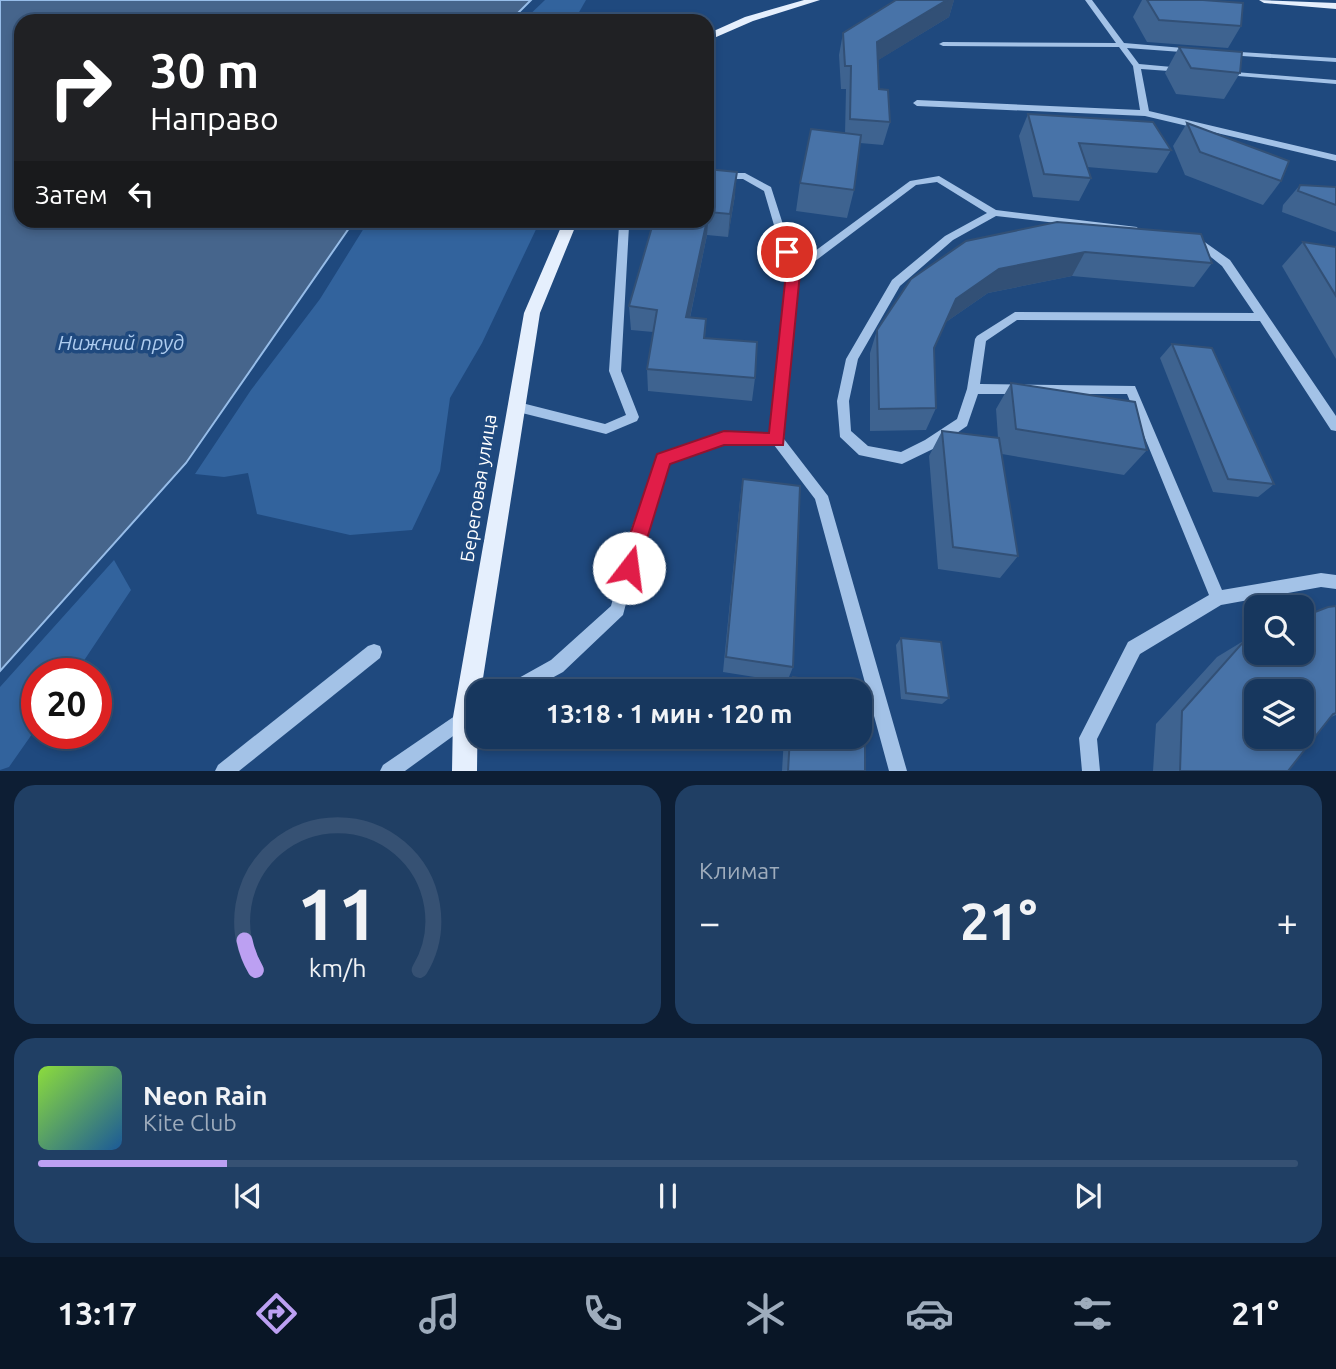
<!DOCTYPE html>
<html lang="ru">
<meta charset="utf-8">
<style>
:root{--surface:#17375e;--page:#203f64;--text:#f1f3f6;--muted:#9eacbc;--line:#365173;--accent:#bca0f2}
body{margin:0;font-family:Ubuntu,sans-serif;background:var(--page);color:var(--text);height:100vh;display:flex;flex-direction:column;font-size:26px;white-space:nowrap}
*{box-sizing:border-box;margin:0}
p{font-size:23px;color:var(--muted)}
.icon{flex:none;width:38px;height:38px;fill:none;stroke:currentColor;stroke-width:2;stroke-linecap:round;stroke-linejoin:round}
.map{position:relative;height:771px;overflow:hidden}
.details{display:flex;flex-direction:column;gap:14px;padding:14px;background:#0d1e34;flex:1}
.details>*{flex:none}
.top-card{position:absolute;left:14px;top:14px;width:700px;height:214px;border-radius:21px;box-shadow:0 4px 10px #0003,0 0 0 2px var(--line);background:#202124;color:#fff;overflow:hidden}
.controls{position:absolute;left:1244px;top:595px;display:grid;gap:14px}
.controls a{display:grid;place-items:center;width:70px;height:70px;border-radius:14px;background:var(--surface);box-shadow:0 4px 10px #0003,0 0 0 2px var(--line);font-size:35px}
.speed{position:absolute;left:21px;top:658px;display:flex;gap:14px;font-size:35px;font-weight:700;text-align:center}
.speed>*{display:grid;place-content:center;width:91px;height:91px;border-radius:50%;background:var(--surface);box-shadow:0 4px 10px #0003,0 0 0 2px var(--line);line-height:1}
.speed .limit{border:10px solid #d22;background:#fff;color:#111}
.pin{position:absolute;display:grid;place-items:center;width:60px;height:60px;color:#fff;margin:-30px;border:4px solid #fff;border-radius:50%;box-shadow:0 2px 7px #0007}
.me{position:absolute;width:77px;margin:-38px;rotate:15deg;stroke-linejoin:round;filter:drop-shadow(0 0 5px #0008)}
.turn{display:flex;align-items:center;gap:24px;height:147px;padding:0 21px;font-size:32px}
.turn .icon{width:91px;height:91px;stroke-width:2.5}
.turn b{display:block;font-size:49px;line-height:60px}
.then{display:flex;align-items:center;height:66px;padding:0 21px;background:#0003;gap:14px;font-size:26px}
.big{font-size:52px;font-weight:600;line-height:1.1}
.details .card{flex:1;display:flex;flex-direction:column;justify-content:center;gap:10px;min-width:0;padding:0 24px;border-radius:21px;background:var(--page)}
.details .dial{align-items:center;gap:0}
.dial svg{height:182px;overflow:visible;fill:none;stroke:var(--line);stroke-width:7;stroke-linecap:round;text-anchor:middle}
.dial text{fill:var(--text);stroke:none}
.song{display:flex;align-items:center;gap:21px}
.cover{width:84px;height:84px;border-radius:10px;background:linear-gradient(135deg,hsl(90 70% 55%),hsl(210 70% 35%))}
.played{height:7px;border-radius:4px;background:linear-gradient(90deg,var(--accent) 15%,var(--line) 15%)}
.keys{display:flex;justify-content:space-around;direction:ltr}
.heat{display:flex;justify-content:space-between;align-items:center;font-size:38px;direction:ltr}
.details .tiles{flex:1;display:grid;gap:14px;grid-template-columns:1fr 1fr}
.card:last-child{grid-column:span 2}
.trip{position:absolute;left:466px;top:679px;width:406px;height:70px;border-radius:21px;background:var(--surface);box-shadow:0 4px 10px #0003,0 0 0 2px var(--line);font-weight:600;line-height:70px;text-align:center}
.dock{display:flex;height:112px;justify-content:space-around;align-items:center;background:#091626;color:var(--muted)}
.dock .icon{width:49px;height:49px}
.dock .current{color:var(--accent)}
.dock b{font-size:32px;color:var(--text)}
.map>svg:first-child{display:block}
.green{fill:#32639d}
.water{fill:#46658c;stroke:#97bde9;stroke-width:2}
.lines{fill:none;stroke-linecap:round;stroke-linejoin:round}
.minor{fill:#a3c2e7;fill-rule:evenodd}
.major{fill:#e5effd;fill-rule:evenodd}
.wall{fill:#3e6390}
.shaded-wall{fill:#325076}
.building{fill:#4873a8;stroke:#325076;stroke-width:2;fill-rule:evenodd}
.route{fill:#e11d48;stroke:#92132f;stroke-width:2}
.labels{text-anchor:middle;stroke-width:7;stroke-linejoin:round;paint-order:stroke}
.street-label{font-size:19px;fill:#fff;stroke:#1f497e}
.water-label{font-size:21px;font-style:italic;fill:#aeccef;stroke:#1f497e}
</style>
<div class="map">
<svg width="1336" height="771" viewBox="0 0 1336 771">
<rect width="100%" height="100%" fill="#1f497e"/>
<g class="green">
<polygon points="545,0 586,0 574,21 523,21"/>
<polygon points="369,220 540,221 482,343 450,398 440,471 412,530 350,535 257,514 248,473 224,477 195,474 251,390 320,299"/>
<polygon points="114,560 131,590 75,674 37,674 37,727 9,767 0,770 0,687"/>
</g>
<polygon class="water" points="0,0 531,0 510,21 21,21 21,220 354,221 186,463 0,671"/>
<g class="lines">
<g class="minor">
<polygon points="1085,0 1092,0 1124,43 1195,49 1199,51 1195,53 1127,48 1139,64 1183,68 1187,70 1183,72 1141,69 1149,111 1336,155 1336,161 1145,116 917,106 913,103 917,100 1140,110 1133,66 1119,47 943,46 939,44 943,42 1116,43"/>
<polygon points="1224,51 1336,58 1336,62 1227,55 1224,55"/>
<polygon points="1223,71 1336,80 1336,84 1226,75 1223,75"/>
<polygon points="707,173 745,173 771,187 796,265 910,181 939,176 996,210 1137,227 1138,229 1133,232 996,216 953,240 900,286 858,359 849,401 851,431 868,446 901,452 925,440 957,419 967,389 975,339 977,336 1015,312 1254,313 1222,266 1190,240 1195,237 1199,238 1230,260 1336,416 1336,431 1331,430 1260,321 1017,320 986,341 980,384 1135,386 1222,590 1321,573 1336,575 1336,589 1321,587 1221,605 1140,654 1097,739 1100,771 1082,771 1079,738 1128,642 1209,595 1127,394 978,394 967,426 935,448 902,464 859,455 840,437 837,401 846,359 892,280 945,236 987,213 937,182 916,185 798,274 784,439 828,496 907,771 889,771 815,499 774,445 724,443 668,464 646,527 623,615 563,672 528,691 504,691 506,685 551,660 611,606 632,527 658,456 724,433 771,434 788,273 764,191 743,179 707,179"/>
<polygon points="624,223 629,226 621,371 639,417 637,421 606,434 510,410 508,406 510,402 514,401 605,424 626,415 609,371 619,226"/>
<polygon points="374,644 380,646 382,652 380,658 239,771 215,771 218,765 368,646"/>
<polygon points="465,709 471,711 473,717 471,723 405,771 380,771 383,765"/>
</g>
<g class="major">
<polygon points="804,0 820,0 753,21 707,41 707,34 745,17"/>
<polygon points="1259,0 1336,3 1336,9 1264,3"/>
<polygon points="564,220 578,220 540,313 481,691 478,691 477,771 452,771 453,717 524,313"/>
</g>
</g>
<g class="wall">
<polygon points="896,0 954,0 949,17 878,60 879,89 890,122 883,145 860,143 854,190 847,218 796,211 800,183 845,134 846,89 841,89 839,55 843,33"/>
<polygon points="1142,0 1203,0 1241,26 1228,48 1147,42 1133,17"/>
<polygon points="1179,47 1240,73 1224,99 1176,94 1165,73"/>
<polygon points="1028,114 1171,150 1157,173 1087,167 1091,178 1079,201 1033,197 1019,136"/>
<polygon points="1187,123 1281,181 1263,205 1185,175 1173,146"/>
<polygon points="707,169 735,195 728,237 707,235 690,318 706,319 705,338 755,378 752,401 648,391 647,369 653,332 631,330 629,306 707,220"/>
<polygon points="1300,185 1336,187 1336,232 1282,212 1283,205"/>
<polygon points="966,241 1212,263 1194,287 1072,276 988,293 946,322 934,348 936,408 926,430 870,431 870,353 877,330"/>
<polygon points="1303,242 1336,247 1336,359 1282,266"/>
<polygon points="1172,344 1274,484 1258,497 1213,492 1160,358"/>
<polygon points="1011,383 1147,450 1124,475 1002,454 1018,556 1000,578 938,569 929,456 942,431 998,438 996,409"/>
<polygon points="743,479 793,667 787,682 723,672 740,500"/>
<polygon points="1336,606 1336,715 1331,717 1288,771 1153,771 1156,724 1217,657 1245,640"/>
<polygon points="901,638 949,698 942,704 901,699 896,645"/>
<polygon points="793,677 865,690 865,771 782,771 784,737 859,737 859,691 787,691"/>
</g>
<g class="shaded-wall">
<polygon points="947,0 954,0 949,17 872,64 877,42"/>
<polygon points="737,172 735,195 728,237 730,214"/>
<polygon points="709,212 707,235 685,341 686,317"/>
<polygon points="1085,252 1072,276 988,293 946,322 956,299 999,269"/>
</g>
<g class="building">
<polygon points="896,0 947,0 877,42 879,89 888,90 890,122 850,119 851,66 845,66 843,33"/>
<polygon points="1147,0 1203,0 1243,3 1241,26 1159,20"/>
<polygon points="1179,47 1242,52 1240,73 1191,68"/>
<polygon points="1028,114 1153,122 1171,150 1079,143 1091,178 1044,174"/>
<polygon points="1187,123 1289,161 1281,181 1200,152"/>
<polygon points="811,129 861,135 854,190 800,183"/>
<polygon points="707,169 737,172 730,214 709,212 707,219"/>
<polygon points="1300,185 1336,187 1336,205 1298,191"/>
<polygon points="654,220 707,220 686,317 706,319 704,338 757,342 755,378 647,369 657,310 629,306"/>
<polygon points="1057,222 1201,234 1212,263 1085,252 999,269 956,299 934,348 936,408 879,409 877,330 911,279 966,241"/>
<polygon points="1303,242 1336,247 1336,296"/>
<polygon points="1172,344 1212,348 1274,484 1228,479"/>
<polygon points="1011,383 1135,402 1147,450 1016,429"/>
<polygon points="942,431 999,438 1018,556 953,547"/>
<polygon points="743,479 800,486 793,667 726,657"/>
<path d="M 1336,606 L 1336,713 L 1333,714 L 1288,771 L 1180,771 L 1182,711 L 1245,640 L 1256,636 L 1256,653 L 1302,653 L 1302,617 L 1328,607 ZM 1256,691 L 1302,691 L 1302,737 L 1256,737 Z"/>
<polygon points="901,638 941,642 949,698 906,693"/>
<polygon points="793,677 865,690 865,771 788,771 790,737 859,737 859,691 792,691"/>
</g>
<polygon class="route" points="787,248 794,252 800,273 783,445 724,445 670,464 638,568 635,575 629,577 622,575 619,568 657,454 724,431 769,433 786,273 780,252"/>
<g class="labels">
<g class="street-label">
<text transform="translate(478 488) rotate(-81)" y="7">Береговая улица</text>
</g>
<g class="water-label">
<text x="121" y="350">Нижний пруд</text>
</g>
</g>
</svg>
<div class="controls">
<a><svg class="icon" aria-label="search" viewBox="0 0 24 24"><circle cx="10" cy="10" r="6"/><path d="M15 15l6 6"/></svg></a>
<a><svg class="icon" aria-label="layers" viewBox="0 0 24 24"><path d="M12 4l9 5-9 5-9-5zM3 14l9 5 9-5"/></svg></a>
</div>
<div class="speed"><div class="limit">20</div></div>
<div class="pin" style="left:787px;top:252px;background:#d93025"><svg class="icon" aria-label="arrive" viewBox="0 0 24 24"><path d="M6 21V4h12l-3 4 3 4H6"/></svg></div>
<svg class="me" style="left:629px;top:568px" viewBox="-20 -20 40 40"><circle r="19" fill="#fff"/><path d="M0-13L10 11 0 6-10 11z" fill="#e11d48"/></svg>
<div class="trip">13:18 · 1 мин · 120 m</div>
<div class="top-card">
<div class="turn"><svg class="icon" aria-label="right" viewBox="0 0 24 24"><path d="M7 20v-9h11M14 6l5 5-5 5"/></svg><div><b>30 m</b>Направо</div></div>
<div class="then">Затем<svg class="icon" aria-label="left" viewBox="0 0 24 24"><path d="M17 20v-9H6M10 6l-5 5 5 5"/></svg></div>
</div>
</div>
<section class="details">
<div class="tiles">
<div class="card dial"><svg viewBox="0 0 100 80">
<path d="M14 69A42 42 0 1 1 86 69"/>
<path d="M14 69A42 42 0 0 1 9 56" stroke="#bca0f2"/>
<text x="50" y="56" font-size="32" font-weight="700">11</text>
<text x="50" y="72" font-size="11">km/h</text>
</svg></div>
<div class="card"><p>Климат</p>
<div class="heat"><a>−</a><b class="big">21°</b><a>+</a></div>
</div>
<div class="card">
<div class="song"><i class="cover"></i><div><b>Neon Rain</b><p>Kite Club</p></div></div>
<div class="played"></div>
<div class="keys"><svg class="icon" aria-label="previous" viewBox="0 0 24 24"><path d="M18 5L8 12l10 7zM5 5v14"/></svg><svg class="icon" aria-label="pause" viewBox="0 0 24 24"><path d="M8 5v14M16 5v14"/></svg><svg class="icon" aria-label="next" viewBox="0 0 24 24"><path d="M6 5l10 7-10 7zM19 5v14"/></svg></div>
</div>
</div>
</section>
<nav class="dock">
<b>13:17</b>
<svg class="icon current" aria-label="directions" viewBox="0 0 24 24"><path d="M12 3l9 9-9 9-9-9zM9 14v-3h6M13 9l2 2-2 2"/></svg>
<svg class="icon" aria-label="music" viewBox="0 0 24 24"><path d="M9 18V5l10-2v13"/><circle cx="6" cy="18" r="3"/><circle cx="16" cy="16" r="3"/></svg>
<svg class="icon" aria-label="phone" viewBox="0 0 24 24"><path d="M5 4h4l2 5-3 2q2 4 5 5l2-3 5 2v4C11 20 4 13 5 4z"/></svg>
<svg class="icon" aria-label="climate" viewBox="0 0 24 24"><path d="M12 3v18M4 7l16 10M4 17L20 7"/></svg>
<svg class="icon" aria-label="car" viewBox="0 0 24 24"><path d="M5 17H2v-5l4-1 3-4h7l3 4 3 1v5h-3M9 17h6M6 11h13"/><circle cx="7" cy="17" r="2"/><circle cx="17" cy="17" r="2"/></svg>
<svg class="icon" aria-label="filters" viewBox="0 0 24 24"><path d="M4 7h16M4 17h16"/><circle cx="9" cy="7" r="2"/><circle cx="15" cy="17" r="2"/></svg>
<b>21°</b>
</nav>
